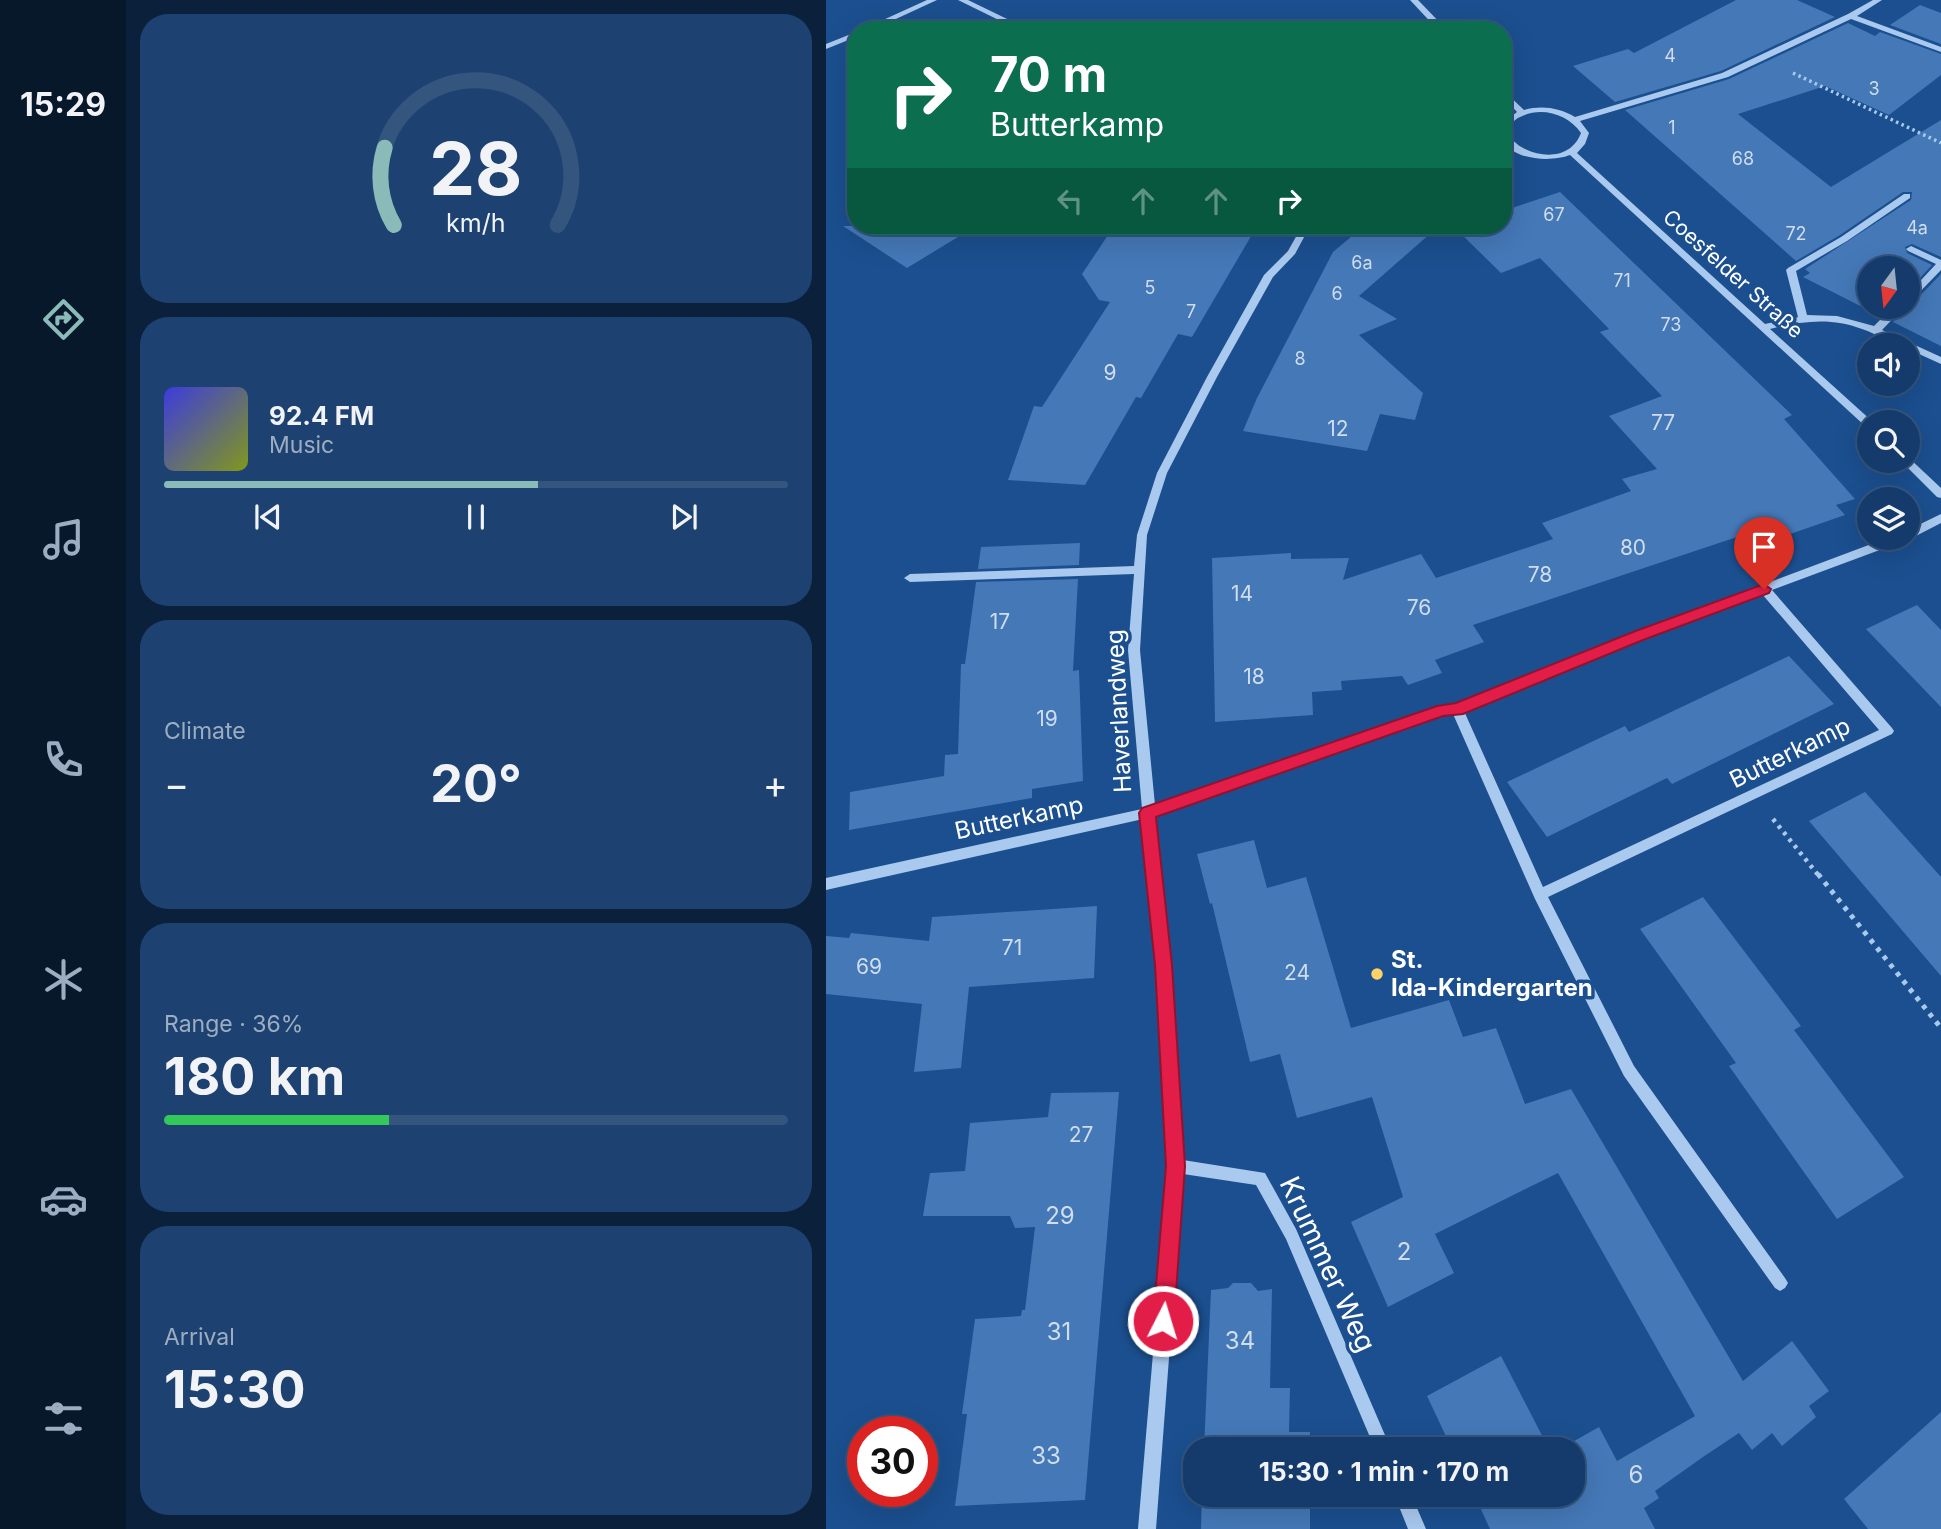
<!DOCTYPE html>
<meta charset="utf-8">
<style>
:root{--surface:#143b6b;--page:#1d4271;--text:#f1f3f6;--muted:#9dadc1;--line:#33557e;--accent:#8bbbb9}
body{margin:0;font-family:Inter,sans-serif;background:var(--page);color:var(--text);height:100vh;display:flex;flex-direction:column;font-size:26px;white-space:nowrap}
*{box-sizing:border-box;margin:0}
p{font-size:23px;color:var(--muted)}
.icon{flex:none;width:38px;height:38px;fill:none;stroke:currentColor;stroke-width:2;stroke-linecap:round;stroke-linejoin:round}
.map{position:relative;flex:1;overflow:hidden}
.panel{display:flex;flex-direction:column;gap:14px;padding:14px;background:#0b203b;width:700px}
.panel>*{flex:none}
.hud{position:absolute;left:21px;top:21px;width:665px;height:214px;border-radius:28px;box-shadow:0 7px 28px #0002,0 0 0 2px var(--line);background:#0b6e4f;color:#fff;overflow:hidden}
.needle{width:46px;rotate:195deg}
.tools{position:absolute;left:1031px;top:256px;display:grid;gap:14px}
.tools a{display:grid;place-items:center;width:63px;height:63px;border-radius:50%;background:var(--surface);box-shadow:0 7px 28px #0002,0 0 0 2px var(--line);font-size:35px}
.speed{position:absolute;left:21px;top:1416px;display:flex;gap:14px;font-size:35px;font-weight:700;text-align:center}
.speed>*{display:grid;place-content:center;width:91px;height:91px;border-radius:50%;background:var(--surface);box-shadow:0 7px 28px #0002,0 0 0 2px var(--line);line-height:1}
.speed .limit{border:10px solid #d22;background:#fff;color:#111}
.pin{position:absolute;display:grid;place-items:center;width:60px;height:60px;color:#fff;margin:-72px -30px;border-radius:50% 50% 50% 0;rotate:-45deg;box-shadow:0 0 7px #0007}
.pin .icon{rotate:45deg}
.me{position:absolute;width:77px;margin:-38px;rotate:5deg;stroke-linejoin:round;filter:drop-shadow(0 0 5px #0008)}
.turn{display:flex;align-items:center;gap:24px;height:147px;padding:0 28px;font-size:32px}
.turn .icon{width:91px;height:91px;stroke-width:2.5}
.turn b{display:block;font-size:49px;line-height:60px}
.lanes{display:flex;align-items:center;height:66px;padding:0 28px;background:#0003;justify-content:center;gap:35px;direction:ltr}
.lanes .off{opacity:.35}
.big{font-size:52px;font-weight:700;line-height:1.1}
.panel .widget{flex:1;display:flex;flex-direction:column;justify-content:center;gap:10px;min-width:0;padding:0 24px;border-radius:28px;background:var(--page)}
.panel .dial{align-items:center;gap:0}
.dial svg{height:182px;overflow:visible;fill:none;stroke:var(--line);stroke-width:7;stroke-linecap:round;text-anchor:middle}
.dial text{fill:var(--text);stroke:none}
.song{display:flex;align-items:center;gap:21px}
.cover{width:84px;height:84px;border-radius:10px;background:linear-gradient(135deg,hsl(240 70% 55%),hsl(70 70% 35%))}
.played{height:7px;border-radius:4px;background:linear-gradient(90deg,var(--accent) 60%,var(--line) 60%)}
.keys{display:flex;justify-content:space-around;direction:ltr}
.heat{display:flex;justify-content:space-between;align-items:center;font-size:38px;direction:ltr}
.charge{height:10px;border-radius:5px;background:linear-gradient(90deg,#34c759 36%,var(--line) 0)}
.trip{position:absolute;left:357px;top:1437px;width:402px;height:70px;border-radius:28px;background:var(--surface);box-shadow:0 7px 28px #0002,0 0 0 2px var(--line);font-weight:700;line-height:70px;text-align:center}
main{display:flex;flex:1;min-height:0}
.menu{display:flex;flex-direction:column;width:126px;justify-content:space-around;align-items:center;background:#08182b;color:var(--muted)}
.menu .icon{width:49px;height:49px}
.menu .active{color:var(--accent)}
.menu b{font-size:32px;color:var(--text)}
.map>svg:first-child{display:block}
.building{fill:#4478b7}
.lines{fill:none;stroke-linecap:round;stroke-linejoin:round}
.path-far2{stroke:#a9c9ee;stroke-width:3.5;stroke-dasharray:2.5 3.5;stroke-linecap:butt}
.path-far1{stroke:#a9c9ee;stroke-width:4.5;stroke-dasharray:3.5 5;stroke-linecap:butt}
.path{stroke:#a9c9ee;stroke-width:5;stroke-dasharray:4.5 6;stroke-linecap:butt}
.minor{fill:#a9c9ee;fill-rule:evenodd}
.route{fill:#e11d48;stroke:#92132f;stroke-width:2}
.poi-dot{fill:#ffd166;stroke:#1b4f8f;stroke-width:2.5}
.labels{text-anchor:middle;stroke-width:7;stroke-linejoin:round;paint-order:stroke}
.far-number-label{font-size:18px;fill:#d0dded}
.far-street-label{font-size:21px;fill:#fff;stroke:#1b4f8f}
.number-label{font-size:21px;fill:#d0dded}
.street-label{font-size:24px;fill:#fff;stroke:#1b4f8f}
.poi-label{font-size:24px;font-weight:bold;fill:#fff;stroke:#1b4f8f;text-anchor:start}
.near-number-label{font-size:24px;fill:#d0dded}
.near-street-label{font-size:28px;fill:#fff;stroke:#1b4f8f}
</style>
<main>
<nav class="menu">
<b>15:29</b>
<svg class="icon active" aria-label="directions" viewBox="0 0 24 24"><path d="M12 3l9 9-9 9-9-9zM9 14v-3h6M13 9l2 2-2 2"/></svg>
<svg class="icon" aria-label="music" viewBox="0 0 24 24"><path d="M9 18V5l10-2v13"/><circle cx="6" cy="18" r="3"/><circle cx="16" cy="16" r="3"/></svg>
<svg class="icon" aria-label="phone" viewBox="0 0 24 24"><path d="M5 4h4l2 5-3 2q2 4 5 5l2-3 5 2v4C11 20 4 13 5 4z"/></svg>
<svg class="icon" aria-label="climate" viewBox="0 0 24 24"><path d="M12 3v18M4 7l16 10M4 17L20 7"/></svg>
<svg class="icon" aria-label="car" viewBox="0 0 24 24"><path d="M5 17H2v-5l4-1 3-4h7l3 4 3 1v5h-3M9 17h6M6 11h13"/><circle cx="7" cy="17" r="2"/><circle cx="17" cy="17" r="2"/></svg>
<svg class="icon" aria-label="filters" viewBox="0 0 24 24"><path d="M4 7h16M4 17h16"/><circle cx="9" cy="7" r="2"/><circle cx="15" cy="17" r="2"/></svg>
</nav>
<section class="panel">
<div class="widget dial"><svg viewBox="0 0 100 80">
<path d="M14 69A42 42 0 1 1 86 69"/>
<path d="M14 69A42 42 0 0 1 10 35" stroke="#8bbbb9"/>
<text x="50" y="56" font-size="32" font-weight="700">28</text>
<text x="50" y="72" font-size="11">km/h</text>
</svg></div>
<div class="widget">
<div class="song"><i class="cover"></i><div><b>92.4 FM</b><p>Music</p></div></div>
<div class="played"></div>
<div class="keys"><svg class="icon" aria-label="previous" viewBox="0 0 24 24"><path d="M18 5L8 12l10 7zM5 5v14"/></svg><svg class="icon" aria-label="pause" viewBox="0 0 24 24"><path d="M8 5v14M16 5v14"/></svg><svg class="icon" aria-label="next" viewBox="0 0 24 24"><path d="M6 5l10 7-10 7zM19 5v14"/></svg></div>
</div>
<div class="widget"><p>Climate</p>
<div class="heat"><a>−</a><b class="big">20°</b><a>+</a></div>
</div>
<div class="widget"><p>Range · 36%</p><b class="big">180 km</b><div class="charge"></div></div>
<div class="widget"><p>Arrival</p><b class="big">15:30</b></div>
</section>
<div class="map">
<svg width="1115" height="1529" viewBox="0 0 1115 1529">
<rect width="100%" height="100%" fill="#1b4f8f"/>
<g class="building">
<polygon points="910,0 971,0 1009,17 895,71 789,102 747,66 802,49 808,53"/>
<polygon points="1094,5 1115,13 1115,44 1064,25"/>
<polygon points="1022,23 1049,36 1054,32 1115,54 1115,75 1063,115 999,86 912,114 1005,187 1115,120 1115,257 1086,244 1079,247 1081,253 1106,265 1082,291 1082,268 1043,268 1043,306 1064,306 1054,316 977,277 984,273 979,269 1085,200 1086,192 1077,192 1014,235 970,261 799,110 903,79"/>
<polygon points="734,192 966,415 958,419 1029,499 1010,505 1019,515 941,542 932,530 647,625 658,642 609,660 616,673 582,685 576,676 515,681 516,690 486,692 487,715 389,722 386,558 465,553 465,559 523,558 517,580 595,554 610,578 727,539 716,523 805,491 796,479 831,469 783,416 836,396 774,332 783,329 714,258 675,273 628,227 677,226 677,211"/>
<polygon points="17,226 150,226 81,268"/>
<polygon points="288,226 431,226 366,337 352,334 315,398 310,397 259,485 182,480 208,406 216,407 284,302 273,300 256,274"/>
<polygon points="538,226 613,226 533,296 571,319 533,335 597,393 589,420 554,414 541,451 417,431 431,398 507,252"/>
<polygon points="1115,274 1115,346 1067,322 1082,304 1087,303"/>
<polygon points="254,543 253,565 152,569 155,547"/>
<polygon points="252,579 247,671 253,670 257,781 206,789 206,798 23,830 24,792 118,776 119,755 132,754 135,664 139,664 150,582"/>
<polygon points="1091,605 1115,630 1115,707 1040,629"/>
<polygon points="963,656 1008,704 846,784 841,778 721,837 681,782 799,726 803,732"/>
<polygon points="1039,792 1115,877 1115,976 983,821"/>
<polygon points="428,840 441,888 480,877 525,1028 623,1000 637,1037 670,1028 699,1104 745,1089 917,1381 966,1341 1003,1391 983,1406 990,1417 956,1446 946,1433 926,1450 913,1433 877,1457 829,1491 833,1498 818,1508 829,1529 664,1529 648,1494 747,1494 747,1449 734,1449 773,1427 791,1461 869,1416 732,1173 609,1234 628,1273 562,1307 525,1222 577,1197 546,1097 471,1118 454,1054 424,1062 386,903 384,904 371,854"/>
<polygon points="877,897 975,1026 968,1030 1078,1177 1011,1219 903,1066 910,1063 814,929"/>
<polygon points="271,906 268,978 143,987 135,1068 88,1072 96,1004 0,994 0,936 23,938 25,933 103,941 106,917"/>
<polygon points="293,1092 259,1500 129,1506 141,1414 136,1414 149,1319 195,1316 196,1310 199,1310 209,1227 189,1228 184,1216 97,1216 104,1173 139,1171 144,1123 222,1117 225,1093"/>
<polygon points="407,1283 425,1283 432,1291 446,1289 444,1388 464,1388 463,1432 484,1432 484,1449 378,1449 385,1290 402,1288"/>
<polygon points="675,1356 723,1449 626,1449 601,1396"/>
<polygon points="1115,1412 1115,1529 1042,1529 1018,1499"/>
<polygon points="376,1494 484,1494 484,1529 375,1529"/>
</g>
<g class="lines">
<polyline class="path-far2" points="967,73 1115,143"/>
<polyline class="path-far1" points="947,819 993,876"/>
<polyline class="path" points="992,874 1115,1028"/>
<g class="minor">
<polygon points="101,0 111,0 46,30 35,30"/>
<polygon points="132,0 142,0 204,30 193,30"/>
<polygon points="584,0 592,0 621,30 612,30"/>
<path d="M 1047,0 L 1056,0 L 1031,16 L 1115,47 L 1115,52 L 1025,19 L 902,77 L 754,121 L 763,133 L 759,144 L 751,153 L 939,324 L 972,317 L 960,270 L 962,268 L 1015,237 L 1078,194 L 1084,194 L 1084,198 L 1021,241 L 970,271 L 981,315 L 1011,316 L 1048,326 L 1068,306 L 1079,306 L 1056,330 L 1115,357 L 1115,364 L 1082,349 L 1082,345 C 1065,345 1051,334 1036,329 C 1005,317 976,321 944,329 L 1047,422 L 1043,422 L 1043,427 L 1039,426 L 744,155 C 724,163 677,160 677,133 C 685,137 690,145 699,149 C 720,159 746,157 755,133 C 742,114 715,106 694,117 C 687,120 683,127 677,131 L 677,123 L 691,112 L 677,97 L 677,90 L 698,110 C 716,105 734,108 749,117 L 896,73 L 1022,14 Z"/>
<polygon points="30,32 30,37 0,49 0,44"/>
<path d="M 476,226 L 484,226 L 469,254 L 447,277 L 391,377 L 341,473 L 321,535 L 314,650 L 329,805 L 613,707 L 630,704 L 808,633 L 1064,537 L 1082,537 L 1082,530 L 1115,514 L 1115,523 L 1086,538 L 946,590 L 1066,728 L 1068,731 L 1066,734 L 722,897 L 808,1066 L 959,1278 L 962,1283 L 959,1288 L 954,1291 L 949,1288 L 798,1076 L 709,899 L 627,714 L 617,715 L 330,815 L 344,965 L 357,1160 L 439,1173 L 470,1229 L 565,1449 L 549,1449 L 460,1239 L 430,1185 L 357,1174 L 330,1529 L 312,1529 L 343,1166 L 330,965 L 317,819 L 0,890 L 0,878 L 316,809 L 302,650 L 308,574 L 84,582 L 78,578 L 84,574 L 308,566 L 311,535 L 331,473 L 381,377 L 438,275 L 462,251 ZM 936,594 L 1053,730 L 717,887 L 638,711 L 816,639 Z"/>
<polygon points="1085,246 1115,260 1115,270 1085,301 1082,302 1082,294 1110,264 1082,251 1080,249"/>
<polygon points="1082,457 1115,488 1115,498 1111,497 1077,463 1076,460 1082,460"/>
<polygon points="568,1494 585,1494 600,1529 582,1529"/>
</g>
</g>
<polygon class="route" points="938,584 945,589 943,593 817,640 637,714 617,716 330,817 346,965 359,1166 348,1321 345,1329 337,1332 330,1329 327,1321 340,1166 329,965 313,813 316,808 611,706 630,703 807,632"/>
<circle class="poi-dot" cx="551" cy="974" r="7"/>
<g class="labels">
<g class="far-number-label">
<text x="844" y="62">4</text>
<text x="1048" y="95">3</text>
<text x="846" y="134">1</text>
<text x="917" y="165">68</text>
<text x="728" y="221">67</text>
<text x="1091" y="234">4a</text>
<text x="970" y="240">72</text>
<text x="536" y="269">6a</text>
<text x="796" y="287">71</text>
<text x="324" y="294">5</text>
<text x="511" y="300">6</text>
<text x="365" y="318">7</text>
<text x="845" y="331">73</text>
<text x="474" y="365">8</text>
</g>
<g class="far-street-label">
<text transform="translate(907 274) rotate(42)" y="7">Coesfelder Straße</text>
</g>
<g class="number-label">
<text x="284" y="380">9</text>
<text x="837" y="430">77</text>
<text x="512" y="436">12</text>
<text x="807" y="555">80</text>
<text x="714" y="582">78</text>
<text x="416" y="601">14</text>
<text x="593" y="615">76</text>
<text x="174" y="629">17</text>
<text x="428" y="684">18</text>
<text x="221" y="726">19</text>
<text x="186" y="955">71</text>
<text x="43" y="974">69</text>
<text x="471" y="980">24</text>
<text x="255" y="1142">27</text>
</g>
<g class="street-label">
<text transform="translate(293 711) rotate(-93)" y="8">Haverlandweg</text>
<text transform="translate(964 753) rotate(-26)" y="8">Butterkamp</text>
<text transform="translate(193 818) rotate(-12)" y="8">Butterkamp</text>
</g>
<g class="poi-label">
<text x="565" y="968">St.<tspan x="565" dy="28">Ida-Kindergarten</tspan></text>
</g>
<g class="near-number-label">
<text x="234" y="1224">29</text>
<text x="578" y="1260">2</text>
<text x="233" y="1340">31</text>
<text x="414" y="1349">34</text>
<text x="220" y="1464">33</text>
<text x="810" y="1483">6</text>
</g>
<g class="near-street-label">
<text transform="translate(502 1264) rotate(65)" y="10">Krummer Weg</text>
</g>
</g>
</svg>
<div class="tools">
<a><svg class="needle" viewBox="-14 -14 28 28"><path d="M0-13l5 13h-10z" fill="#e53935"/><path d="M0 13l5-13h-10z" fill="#9dadc1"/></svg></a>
<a><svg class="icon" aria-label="sound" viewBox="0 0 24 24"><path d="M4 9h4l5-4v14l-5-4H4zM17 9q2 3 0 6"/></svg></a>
<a><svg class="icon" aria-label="search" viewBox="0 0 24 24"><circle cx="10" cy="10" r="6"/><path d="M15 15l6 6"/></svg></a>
<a><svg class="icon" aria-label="layers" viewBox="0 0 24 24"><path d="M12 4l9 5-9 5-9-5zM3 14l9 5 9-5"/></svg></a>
</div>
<div class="speed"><div class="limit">30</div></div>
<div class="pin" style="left:938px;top:589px;background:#d93025"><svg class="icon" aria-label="arrive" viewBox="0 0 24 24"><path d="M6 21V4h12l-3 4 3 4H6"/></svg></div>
<svg class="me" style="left:337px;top:1321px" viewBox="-20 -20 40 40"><circle r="17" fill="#e11d48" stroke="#fff" stroke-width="3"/><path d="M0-11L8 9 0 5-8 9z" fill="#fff"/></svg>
<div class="trip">15:30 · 1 min · 170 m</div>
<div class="hud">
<div class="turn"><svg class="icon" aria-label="right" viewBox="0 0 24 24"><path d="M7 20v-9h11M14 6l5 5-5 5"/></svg><div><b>70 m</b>Butterkamp</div></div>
<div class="lanes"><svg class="icon off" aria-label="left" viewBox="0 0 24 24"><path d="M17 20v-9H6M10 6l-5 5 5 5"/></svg><svg class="icon off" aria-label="ahead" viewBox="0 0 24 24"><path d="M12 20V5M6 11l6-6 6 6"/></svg><svg class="icon off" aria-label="ahead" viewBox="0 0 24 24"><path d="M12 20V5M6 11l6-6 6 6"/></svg><svg class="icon" aria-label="right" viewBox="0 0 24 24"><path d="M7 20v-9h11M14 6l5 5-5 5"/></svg></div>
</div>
</div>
</main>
